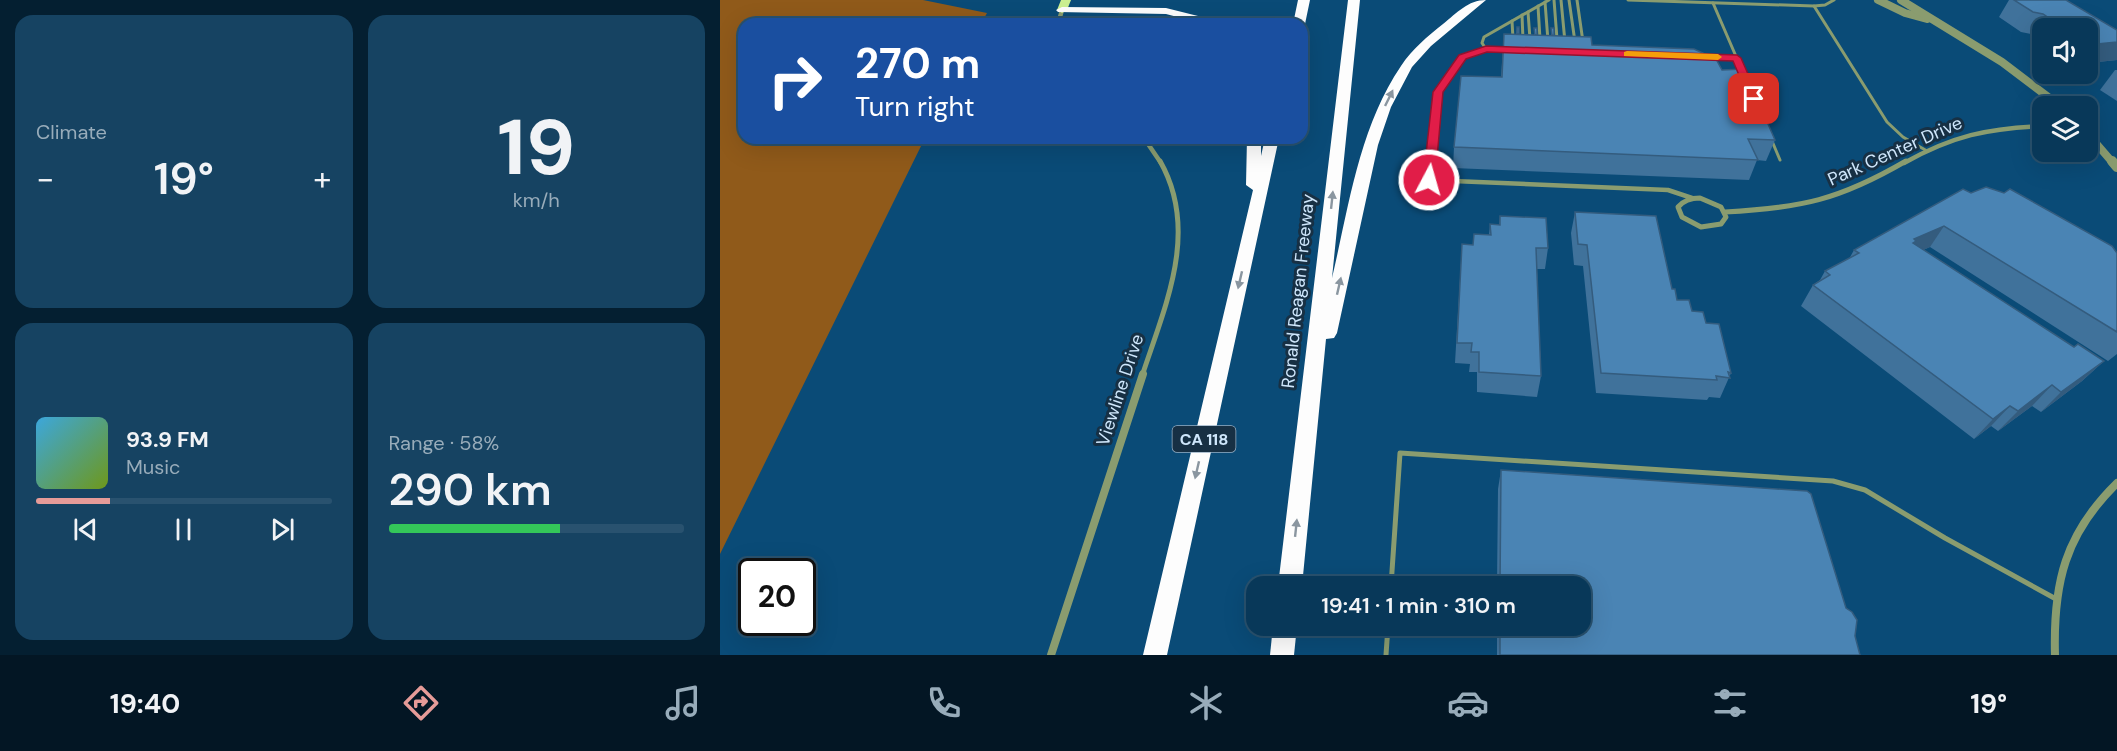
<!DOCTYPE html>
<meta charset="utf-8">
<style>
:root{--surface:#083859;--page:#164362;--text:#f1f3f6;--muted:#98acba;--line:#29526f;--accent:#e69b98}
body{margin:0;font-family:"DM Sans",sans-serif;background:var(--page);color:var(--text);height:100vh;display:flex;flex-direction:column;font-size:22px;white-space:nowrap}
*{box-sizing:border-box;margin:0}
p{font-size:20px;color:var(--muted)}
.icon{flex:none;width:33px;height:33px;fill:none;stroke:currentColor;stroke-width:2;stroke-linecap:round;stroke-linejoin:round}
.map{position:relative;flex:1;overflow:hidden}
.details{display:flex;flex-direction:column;gap:15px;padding:15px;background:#041f31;width:720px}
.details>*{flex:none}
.guide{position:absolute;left:18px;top:18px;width:570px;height:126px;border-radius:18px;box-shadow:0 6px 24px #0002,0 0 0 2px var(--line);background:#1a4fa0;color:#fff;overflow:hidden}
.controls{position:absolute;left:1312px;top:18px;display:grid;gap:12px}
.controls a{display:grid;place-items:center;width:66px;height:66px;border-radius:12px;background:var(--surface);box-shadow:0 6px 24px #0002,0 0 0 2px var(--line);font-size:30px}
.speed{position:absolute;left:18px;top:558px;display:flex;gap:12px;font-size:30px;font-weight:700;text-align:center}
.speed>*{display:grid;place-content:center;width:78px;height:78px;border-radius:50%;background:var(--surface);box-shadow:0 6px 24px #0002,0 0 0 2px var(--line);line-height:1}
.speed .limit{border:3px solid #111;border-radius:9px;background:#fff;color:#111}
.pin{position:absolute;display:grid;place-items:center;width:51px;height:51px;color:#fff;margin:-26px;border-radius:12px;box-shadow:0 3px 9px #0006}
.me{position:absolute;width:66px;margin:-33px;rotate:6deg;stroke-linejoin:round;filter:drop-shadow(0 0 4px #0008)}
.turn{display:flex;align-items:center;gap:21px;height:126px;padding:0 18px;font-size:27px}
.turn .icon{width:78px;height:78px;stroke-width:2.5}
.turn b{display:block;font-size:42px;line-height:51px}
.big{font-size:45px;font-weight:600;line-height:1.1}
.details .card{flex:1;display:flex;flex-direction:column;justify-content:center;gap:9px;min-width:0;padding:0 21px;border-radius:18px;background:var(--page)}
.details .dial{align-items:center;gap:0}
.dial b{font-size:78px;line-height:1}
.song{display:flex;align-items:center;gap:18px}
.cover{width:72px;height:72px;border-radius:9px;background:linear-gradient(135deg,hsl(200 70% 55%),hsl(80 70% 35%))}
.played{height:6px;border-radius:3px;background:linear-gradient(90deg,var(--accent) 25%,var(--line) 25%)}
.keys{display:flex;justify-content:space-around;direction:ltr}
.heat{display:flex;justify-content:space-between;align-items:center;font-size:33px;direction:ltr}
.charge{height:9px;border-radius:4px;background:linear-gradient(90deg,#34c759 58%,var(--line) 0)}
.details .tiles{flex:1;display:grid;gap:15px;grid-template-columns:repeat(2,1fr)}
.trip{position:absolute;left:526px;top:576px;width:345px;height:60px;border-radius:18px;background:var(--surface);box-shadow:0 6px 24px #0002,0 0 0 2px var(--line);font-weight:600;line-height:60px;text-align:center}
.menu{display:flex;height:96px;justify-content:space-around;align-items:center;background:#031624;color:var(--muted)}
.menu .icon{width:42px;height:42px}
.menu .current{color:var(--accent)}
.menu b{font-size:27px;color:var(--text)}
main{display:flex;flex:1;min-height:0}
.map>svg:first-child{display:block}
.green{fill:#905a1a}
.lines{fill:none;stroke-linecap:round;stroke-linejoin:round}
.service-far2{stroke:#8a9c6f;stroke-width:3}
.service-far1{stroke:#8a9c6f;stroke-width:4.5}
.service{stroke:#8a9c6f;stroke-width:5}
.minor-far2{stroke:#8a9c6f;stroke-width:4.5}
.minor-far1{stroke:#8a9c6f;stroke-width:5}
.minor{stroke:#8a9c6f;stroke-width:8}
.tertiary-far1{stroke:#8a9c6f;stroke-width:8}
.tertiary{stroke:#8a9c6f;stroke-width:10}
.primary{fill:#cbef91;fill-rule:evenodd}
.motorway{fill:#fdfdfd;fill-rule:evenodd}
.wall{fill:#40729b}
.shaded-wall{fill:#345c7e}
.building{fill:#4a84b4;stroke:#345c7e;stroke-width:1.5}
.oneway{fill:#8a96a0}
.route{fill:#e11d48;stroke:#92132f;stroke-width:1.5}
.slow{fill:#f59e0b}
.labels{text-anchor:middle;stroke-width:6;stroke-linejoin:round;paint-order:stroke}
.shield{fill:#173044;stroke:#98b0c5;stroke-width:1.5}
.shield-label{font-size:16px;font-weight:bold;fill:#cfe7fc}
.street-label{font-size:18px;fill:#cfe7fc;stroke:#173044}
</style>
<main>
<section class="details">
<div class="tiles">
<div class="card"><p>Climate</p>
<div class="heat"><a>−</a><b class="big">19°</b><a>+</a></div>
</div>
<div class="card dial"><b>19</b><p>km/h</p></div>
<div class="card">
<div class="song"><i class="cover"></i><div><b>93.9 FM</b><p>Music</p></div></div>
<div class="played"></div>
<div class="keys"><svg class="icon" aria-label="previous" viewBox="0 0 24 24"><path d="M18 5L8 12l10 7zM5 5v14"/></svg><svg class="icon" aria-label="pause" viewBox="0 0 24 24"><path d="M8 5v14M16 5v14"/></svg><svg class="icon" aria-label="next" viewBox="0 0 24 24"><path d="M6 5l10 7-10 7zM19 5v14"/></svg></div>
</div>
<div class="card"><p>Range · 58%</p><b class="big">290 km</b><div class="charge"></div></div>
</div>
</section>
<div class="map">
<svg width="1397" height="655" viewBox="0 0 1397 655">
<rect width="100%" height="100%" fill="#0a4b77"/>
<polygon class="green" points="0,0 203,0 267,13 261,24 24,24 24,138 205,138 0,554"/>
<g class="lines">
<g class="service-far2">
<polyline points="834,0 837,39"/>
<polyline points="841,0 845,42"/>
<polyline points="849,0 855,42"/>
<polyline points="857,0 863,42"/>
<polyline points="908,0 1094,6 1105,5 1114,0"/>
<polyline points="825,2 828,41"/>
<polyline points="993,3 1024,75"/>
<polyline points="818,6 820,39"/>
<polyline points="1094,6 1167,122 1183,137 1207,151"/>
<polyline points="808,12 810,39"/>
<polyline points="802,15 803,40"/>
<polyline points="792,21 793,39"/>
<polyline points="766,49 762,43 764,37 829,0"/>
<polyline points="987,57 1017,58"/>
<polyline points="1052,141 1060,160"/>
<polyline points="711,163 718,92 743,57 766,49 787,50"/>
</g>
<polyline class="service-far1" points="711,161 709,180 948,190 972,198"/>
<g class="service">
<polyline points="671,586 680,453 1113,481 1145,490 1225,538 1336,599"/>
<polyline points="666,655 668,626"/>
</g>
<g class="minor-far2">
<polyline points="338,24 342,10"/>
<polyline points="424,138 441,163"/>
<path d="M 1184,163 C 1232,136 1268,128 1323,126"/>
</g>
<g class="minor-far1">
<path d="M 980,198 L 1001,207 L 1006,217 L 1001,224 L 981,227 L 962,217 L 958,207 C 964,200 971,198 980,198 Z"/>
<path d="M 1005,212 C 1081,208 1119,200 1186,161"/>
<path d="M 422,376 C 445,306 480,231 440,161"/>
</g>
<g class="minor">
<polyline points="331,655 423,374"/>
<path d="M 1335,655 C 1333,583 1345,534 1397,483"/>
</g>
<g class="tertiary-far1">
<polyline points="1158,0 1185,13 1207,19"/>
<polyline points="1181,0 1282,62 1340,106"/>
<polyline points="1368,134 1393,163"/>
</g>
<polyline class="tertiary" points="1392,161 1397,167"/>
<polygon class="primary" points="341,0 351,0 347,10 342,13 337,10"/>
<g class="motorway">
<polygon points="578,0 590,0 585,24 582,27 582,24 573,24"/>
<path d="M 628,0 L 640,0 L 612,278 C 629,206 639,128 681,66 C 692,49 708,36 723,24 C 737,13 748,0 766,0 L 711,46 L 692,67 L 671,107 L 658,145 L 617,333 L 614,338 L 606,339 L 582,586 L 558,586 Z"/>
<polygon points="342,7 446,8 502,22 504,24 484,24 446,14 338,12 336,10"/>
<polygon points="527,138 541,138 541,156 545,138 559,138 447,655 423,655 533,190 526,185"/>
<polygon points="553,626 577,626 574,655 550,655"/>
</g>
</g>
<g class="wall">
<polygon points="1289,0 1346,0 1397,60 1368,63 1368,28 1323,28 1323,42 1311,34 1301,32 1279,17"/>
<polygon points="797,27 799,34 814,35 814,28 817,35 831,35 831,28 834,36 872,45 1002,70 1055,140 1046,161 1037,160 1029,180 733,168 734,147 781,77 784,34 796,34"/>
<polygon points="1395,70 1397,70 1397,101 1380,90"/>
<polygon points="1251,193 1397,253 1397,354 1388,361 1210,247 1203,250 1354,347 1384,361 1362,381 1321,412 1312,406 1278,431 1271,426 1254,439 1081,306 1093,285 1100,280 1105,271 1129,259 1134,250"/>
<polygon points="855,212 952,289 957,300 986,323 1011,373 1000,398 989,397 987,400 876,393 863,266 854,265 851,233"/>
<polygon points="780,216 828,248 825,269 817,269 821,376 817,397 757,392 757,372 749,372 750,364 735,363 742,244 753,245 769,235 770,224 779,225"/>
<polygon points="781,470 1135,636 1140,655 777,655 777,626 861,626 861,586 777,586 778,489"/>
</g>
<g class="shaded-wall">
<polygon points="1397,42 1397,60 1368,63 1368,57 1377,44"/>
<polygon points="1224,226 1210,247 1185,258 1194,239"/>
<polygon points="1384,361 1362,381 1321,412 1341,392"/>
<polygon points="1332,385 1312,406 1278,431 1298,411"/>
<polygon points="1290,406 1271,426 1254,439 1273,419"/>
</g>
<g class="building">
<polygon points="1294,0 1346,0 1397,30 1397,42 1377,44 1368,42 1368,28 1344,28 1323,14 1313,12"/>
<rect x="797" y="27" width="2" height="7"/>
<polygon points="814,28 817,28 817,35 815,35"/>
<polygon points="831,28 834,28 834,36 832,35"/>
<polygon points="784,34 871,37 872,45 974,49 996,59 1002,70 1024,69 1055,140 1028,139 1038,160 734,147 741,76 782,77"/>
<polygon points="1266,187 1284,193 1290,189 1392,246 1397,253 1397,332 1224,226 1194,239 1196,241 1193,243 1354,347 1358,344 1384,361 1341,392 1332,385 1298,411 1290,406 1273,419 1093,285 1110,275 1105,271 1139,253 1134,250 1243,189 1251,193"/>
<polygon points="855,212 936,216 952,289 955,289 957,300 969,300 972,311 983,312 986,323 999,324 1011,373 1008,372 1010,378 996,376 997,380 881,373 867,245 858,244"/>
<polygon points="780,216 826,218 828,248 816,248 821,376 759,372 759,352 751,352 752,343 737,343 742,244 753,245 754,234 771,235 770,224 780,225"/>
<polygon points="781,470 1087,491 1091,494 1126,608 1132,612 1137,620 1135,636 1140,655 780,655 780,626 861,626 861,586 780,586"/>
</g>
<defs><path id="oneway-solid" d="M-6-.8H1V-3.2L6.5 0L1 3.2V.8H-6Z" transform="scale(1.5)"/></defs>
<g class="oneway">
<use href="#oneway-solid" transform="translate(669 98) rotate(-64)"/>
<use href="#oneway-solid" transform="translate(612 200) rotate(-84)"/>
<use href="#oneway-solid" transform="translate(520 280) rotate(103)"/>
<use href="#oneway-solid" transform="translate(619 286) rotate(-77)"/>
<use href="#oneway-solid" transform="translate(477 470) rotate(103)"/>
<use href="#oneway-solid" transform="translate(576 528) rotate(-84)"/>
</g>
<polygon class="route" points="766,46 1017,55 1021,58 1039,99 1034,102 1029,99 1013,61 767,52 746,59 723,92 715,180 709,183 705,182 703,180 713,92 739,55"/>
<polygon class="slow" points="907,51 998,54 1002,57 998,60 904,56 904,52"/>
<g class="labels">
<rect class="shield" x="452.5" y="426" width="63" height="26" rx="4.5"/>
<g class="shield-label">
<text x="484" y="445">CA 118</text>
</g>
<g class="street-label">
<text transform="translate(1175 151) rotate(-24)" y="6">Park Center Drive</text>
<text transform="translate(578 291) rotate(-84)" y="6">Ronald Reagan Freeway</text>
<text transform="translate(400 390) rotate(-72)" y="6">Viewline Drive</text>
</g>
</g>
</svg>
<div class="controls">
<a><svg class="icon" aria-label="sound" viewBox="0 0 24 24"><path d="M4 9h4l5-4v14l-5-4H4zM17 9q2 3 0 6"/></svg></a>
<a><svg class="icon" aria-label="layers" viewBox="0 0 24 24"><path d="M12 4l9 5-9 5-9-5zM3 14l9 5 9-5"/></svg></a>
</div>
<div class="speed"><div class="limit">20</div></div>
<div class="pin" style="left:1034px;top:99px;background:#d93025"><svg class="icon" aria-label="arrive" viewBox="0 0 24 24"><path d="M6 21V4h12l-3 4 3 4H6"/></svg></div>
<svg class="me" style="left:709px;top:180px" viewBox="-20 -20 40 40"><circle r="17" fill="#e11d48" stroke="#fff" stroke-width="3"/><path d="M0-11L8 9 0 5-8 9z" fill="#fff"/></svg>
<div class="trip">19:41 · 1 min · 310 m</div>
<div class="guide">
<div class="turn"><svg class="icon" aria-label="right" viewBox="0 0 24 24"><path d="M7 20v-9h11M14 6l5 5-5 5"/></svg><div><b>270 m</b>Turn right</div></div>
</div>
</div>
</main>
<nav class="menu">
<b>19:40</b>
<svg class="icon current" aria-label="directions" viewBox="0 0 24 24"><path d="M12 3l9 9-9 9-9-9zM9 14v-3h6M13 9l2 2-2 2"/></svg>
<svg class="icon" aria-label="music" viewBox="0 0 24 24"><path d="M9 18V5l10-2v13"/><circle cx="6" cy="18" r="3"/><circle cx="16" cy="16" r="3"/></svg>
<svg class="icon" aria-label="phone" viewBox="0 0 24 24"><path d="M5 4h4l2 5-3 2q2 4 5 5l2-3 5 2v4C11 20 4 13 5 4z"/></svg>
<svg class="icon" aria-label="climate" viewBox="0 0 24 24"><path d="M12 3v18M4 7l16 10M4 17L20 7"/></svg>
<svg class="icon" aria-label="car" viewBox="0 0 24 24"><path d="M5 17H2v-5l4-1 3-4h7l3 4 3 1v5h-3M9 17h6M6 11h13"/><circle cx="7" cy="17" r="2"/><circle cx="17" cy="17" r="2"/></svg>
<svg class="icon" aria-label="filters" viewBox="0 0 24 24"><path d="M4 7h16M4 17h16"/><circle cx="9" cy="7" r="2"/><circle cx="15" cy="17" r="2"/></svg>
<b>19°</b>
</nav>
